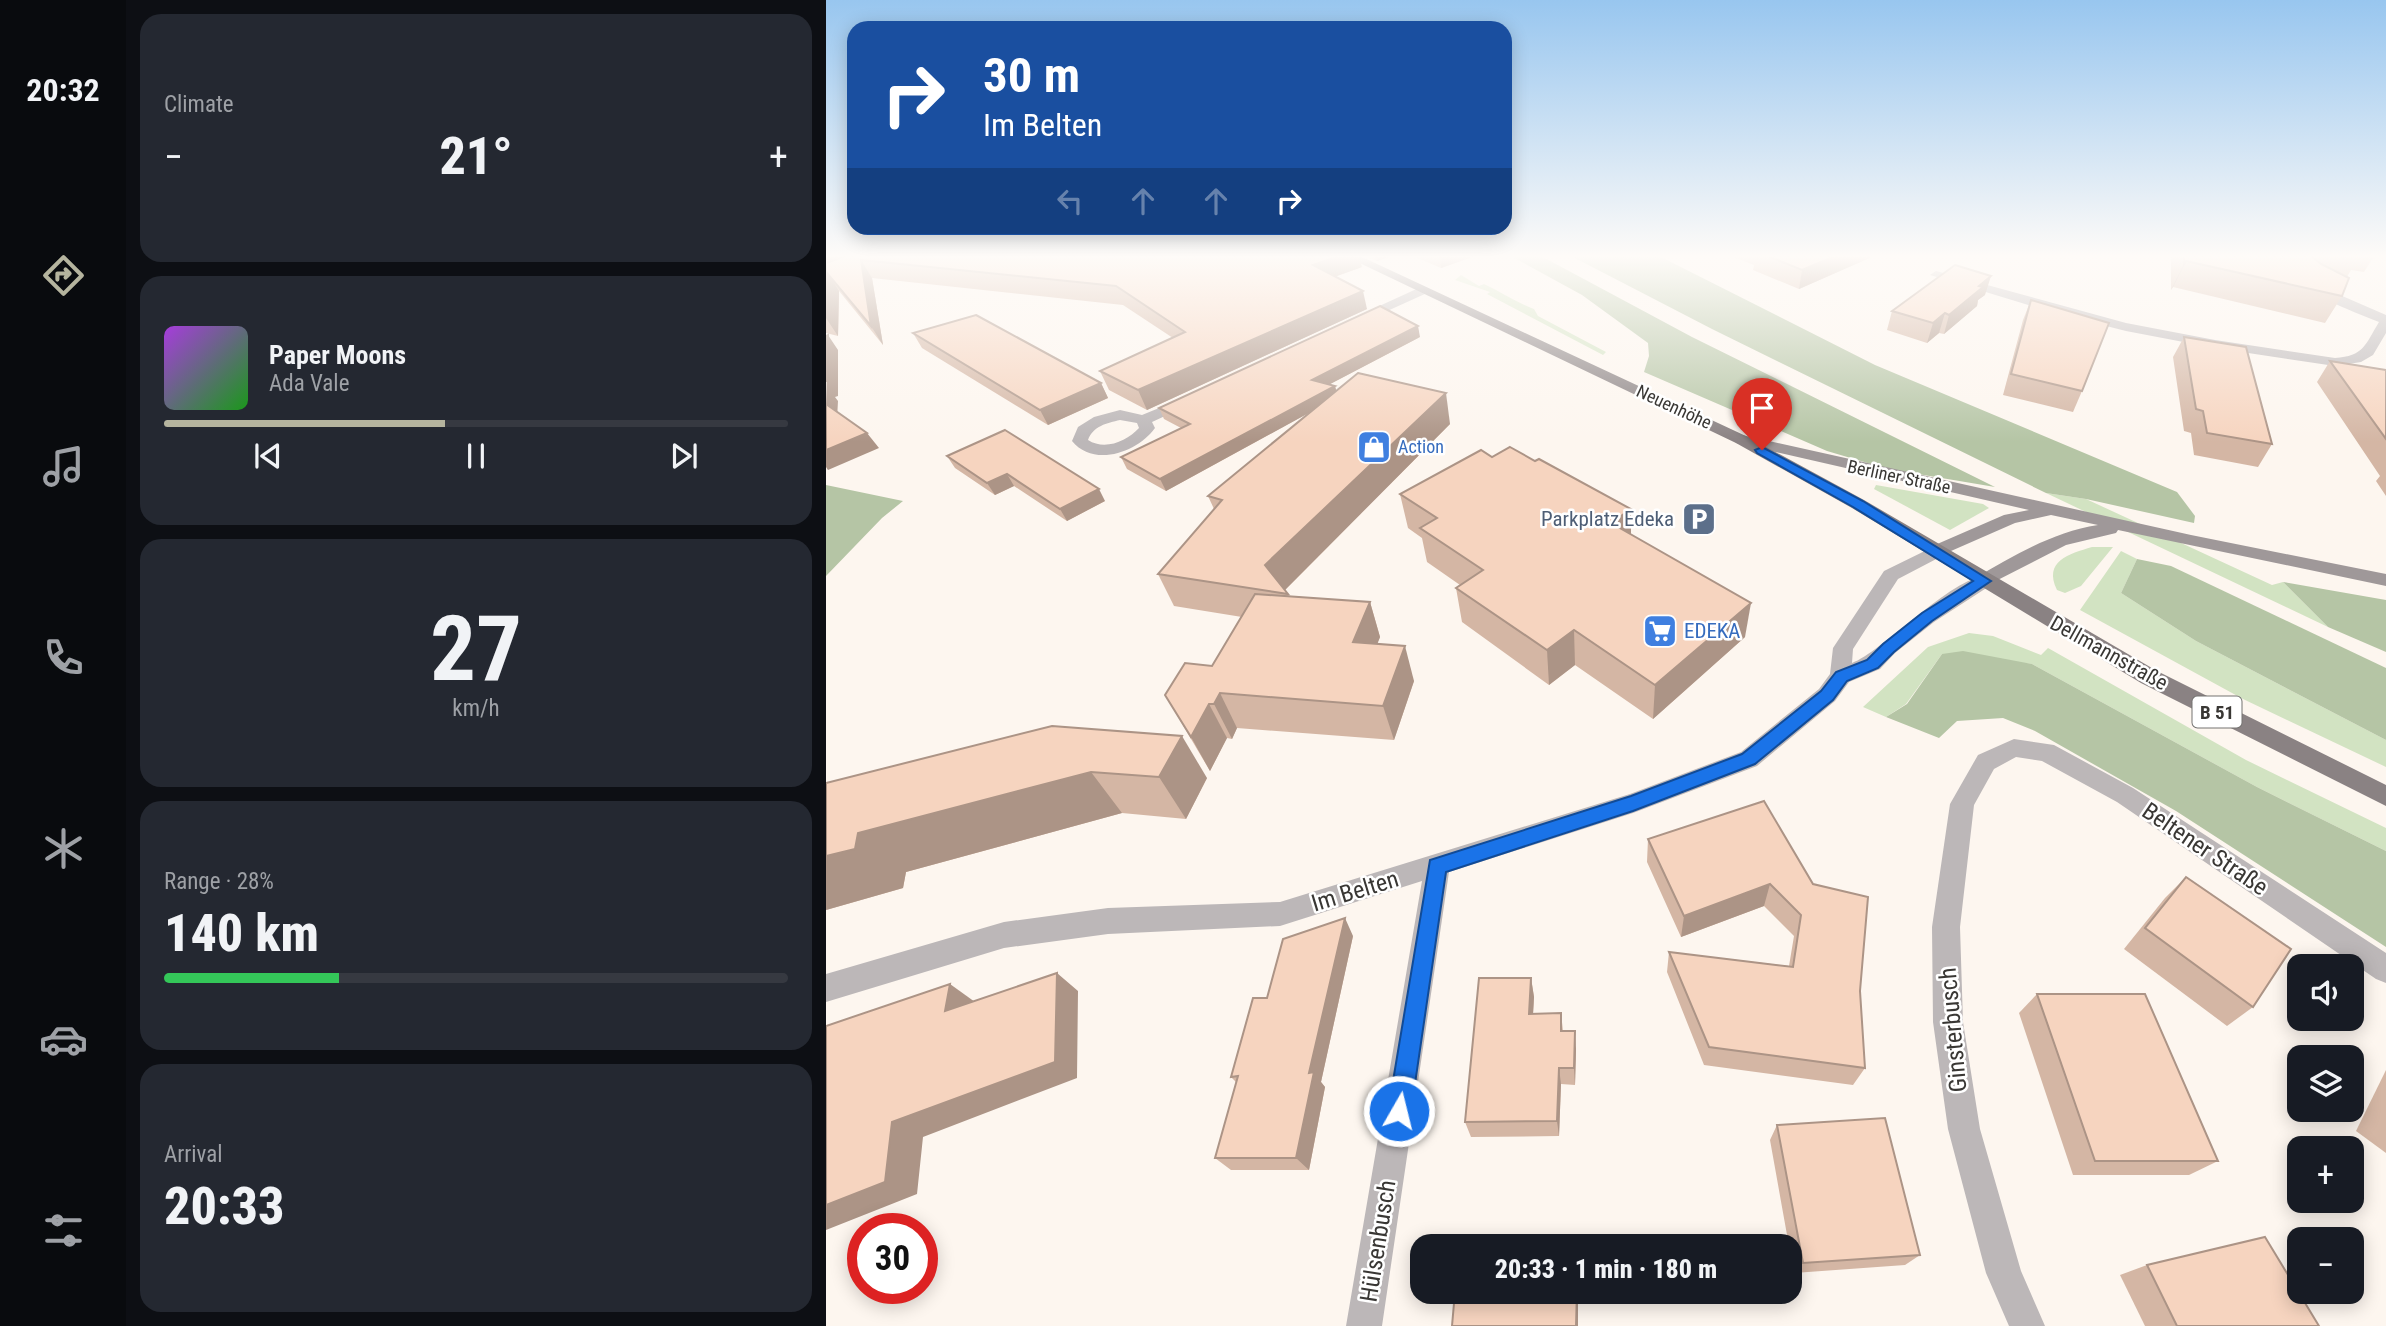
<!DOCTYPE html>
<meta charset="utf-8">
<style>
:root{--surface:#171b24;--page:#242831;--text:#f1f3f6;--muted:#9ea1a6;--line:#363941;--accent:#b5b49e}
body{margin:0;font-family:"Roboto Condensed",sans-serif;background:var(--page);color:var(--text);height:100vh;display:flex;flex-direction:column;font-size:26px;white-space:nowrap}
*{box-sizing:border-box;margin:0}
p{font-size:23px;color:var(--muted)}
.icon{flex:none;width:38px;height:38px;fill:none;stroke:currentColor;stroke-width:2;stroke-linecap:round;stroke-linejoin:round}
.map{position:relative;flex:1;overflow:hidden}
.panel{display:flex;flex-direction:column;gap:14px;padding:14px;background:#0d0f14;width:700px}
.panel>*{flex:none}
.top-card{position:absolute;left:21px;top:21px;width:665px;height:214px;border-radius:21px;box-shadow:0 4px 18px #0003;background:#1a4fa0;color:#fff;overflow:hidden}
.tools{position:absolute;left:1461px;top:954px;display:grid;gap:14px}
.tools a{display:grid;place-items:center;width:77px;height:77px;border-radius:14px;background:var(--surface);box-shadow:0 4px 18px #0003;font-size:35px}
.speed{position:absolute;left:21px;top:1213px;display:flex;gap:14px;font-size:35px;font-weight:700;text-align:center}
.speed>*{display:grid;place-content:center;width:91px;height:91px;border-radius:50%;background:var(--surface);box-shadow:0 4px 18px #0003;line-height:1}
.speed .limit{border:10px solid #d22;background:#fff;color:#111}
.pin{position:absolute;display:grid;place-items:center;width:60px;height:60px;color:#fff;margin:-72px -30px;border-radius:50% 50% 50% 0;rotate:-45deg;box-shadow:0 0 7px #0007}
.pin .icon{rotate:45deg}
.me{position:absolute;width:77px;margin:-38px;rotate:8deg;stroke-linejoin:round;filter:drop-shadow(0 0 5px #0008)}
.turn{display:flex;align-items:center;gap:24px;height:147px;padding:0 21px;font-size:32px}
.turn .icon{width:91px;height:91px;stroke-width:2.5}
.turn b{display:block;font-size:49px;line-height:60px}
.lanes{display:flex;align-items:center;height:66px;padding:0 21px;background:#0003;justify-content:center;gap:35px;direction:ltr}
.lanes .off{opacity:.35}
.big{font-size:52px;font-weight:800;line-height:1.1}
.panel .widget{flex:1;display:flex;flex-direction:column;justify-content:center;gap:10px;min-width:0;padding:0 24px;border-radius:21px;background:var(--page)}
.panel .dial{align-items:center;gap:0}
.dial b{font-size:91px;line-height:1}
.song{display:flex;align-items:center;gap:21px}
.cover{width:84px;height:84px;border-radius:10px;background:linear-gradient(135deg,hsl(280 70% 55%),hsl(120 70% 35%))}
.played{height:7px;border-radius:4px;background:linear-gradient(90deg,var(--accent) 45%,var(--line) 45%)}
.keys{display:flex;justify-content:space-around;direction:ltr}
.heat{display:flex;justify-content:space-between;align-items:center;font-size:38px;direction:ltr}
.charge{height:10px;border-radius:5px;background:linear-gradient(90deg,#34c759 28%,var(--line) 0)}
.trip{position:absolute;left:584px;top:1234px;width:392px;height:70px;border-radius:21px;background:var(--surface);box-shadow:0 4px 18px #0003;font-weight:800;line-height:70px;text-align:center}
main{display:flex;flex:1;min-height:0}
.tabs{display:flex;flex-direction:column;width:126px;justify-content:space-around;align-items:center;background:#090b0e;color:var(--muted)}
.tabs .icon{width:49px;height:49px}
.tabs .selected{color:var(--accent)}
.tabs b{font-size:32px;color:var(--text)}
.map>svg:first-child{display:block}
.green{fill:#d2e3c2}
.forest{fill:#b5c5a5}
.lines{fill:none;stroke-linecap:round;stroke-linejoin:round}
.street{fill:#bcb7b8;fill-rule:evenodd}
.secondary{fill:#9f9899;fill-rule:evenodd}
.primary{fill:#8a8283;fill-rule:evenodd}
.wall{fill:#d4b6a4}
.shaded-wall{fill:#ac9486}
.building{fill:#f6d4bf;stroke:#ac9486;stroke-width:2}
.route{fill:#1a73e8;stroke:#114b97;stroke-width:2}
.labels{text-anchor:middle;stroke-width:5;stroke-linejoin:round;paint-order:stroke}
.far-street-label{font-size:18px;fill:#393734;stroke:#fff}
.far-shop-label{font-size:18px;fill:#366cbe;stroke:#fff;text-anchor:start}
.shield{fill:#fff;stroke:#747371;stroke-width:2}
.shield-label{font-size:19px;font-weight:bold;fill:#393734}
.service-label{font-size:21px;fill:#4e5e75;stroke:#fff;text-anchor:end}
.shop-label{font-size:21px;fill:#366cbe;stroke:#fff;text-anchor:start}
.street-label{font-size:21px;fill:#393734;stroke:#fff}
.near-street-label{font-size:24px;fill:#393734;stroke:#fff}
</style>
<main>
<nav class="tabs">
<b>20:32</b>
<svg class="icon selected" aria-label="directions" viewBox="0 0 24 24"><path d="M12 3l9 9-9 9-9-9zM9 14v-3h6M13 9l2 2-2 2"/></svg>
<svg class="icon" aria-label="music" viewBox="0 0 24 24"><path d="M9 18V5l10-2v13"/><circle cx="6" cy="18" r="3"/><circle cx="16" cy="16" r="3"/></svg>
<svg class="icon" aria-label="phone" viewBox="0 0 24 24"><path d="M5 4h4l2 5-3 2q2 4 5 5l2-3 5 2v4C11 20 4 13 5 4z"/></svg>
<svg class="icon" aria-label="climate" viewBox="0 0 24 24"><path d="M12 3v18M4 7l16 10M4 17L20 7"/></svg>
<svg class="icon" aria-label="car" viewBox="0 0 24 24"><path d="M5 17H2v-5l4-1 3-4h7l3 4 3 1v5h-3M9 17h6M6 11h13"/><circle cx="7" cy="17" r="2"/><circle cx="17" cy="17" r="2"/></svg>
<svg class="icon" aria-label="filters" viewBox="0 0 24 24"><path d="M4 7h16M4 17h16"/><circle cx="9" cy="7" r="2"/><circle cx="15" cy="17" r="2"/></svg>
</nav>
<section class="panel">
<div class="widget"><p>Climate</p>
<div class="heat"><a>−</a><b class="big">21°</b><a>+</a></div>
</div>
<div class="widget">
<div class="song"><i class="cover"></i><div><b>Paper Moons</b><p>Ada Vale</p></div></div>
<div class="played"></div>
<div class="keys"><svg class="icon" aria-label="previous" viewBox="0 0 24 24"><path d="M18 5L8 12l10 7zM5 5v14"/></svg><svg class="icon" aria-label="pause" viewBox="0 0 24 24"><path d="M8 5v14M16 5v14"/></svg><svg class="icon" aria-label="next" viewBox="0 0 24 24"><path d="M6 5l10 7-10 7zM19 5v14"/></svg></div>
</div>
<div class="widget dial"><b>27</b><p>km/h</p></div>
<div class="widget"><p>Range · 28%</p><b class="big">140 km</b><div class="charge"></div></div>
<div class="widget"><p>Arrival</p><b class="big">20:33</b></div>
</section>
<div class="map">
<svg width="1560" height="1326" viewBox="0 0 1560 1326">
<rect width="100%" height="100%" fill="#fdf6ef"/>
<g class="green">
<path d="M 635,275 L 653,286 L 658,284 C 675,292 690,302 708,309 L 712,316 L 780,352 L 777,355 L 661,294 L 664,292 L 629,280 Z"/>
<polygon points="1050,485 1157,504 1163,508 1124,530 1048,489"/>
<polygon points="1220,493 1260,499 1446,585 1457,582 1502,627"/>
<path d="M 1266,547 L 1287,547 L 1255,586 L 1239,593 L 1231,590 C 1217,561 1243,554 1266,547 Z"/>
<polygon points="1295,551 1311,559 1295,593 1370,641 1560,740 1560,767 1417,699 1254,610"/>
<polygon points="1143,633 1167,636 1215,655 1222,648 1420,760 1560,828 1560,851 1431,787 1206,664 1116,654 1080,704 1060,717 1037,707 1102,647"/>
</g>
<g class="forest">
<polygon points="685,256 715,256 866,337 1169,487 1062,469 1001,451 818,372 823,356 822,343 756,295"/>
<polygon points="745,256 833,256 1049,365 1351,492 1369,516 1368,523 1260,499 1220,493 886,329"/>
<polygon points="0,485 77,501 56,518 0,576"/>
<polygon points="1311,559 1345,566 1560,668 1560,740 1370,641 1295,593"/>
<polygon points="1457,582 1560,600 1560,652 1502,627"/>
<polygon points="1137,651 1206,664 1431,787 1560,851 1560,947 1350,811 1209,731 1177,718 1131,721 1113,738 1060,717 1081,704 1116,654"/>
</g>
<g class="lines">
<g class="street">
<path d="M 1446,256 L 1458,256 L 1491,285 L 1560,315 L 1560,333 L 1547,355 L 1535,362 L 1509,366 L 1389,348 L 1300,331 L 1225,312 L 1104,275 L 1110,271 L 1300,323 L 1389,340 L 1509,358 C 1538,356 1539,345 1553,322 C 1513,306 1473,292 1446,256 Z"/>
<polygon points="597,286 603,290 601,293 537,322 532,323 525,319"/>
<path d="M 360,397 L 367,401 L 365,404 L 326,422 L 329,428 C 312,452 268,468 246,441 L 252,427 L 268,417 L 294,410 L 316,415 ZM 294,420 L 311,423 L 313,428 C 301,441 279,451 262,440 C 267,426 281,423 294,420 Z"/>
<path d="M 1109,546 L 1118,552 L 1116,556 L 1072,579 L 1027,649 L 1026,663 C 1056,653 1134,568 1165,577 L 1168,581 L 1165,585 L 1108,622 L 1069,653 L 1054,669 L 1023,682 L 1009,701 L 931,766 L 807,813 L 623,872 L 556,1326 L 520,1326 L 596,881 L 454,926 L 282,934 L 178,948 L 0,1002 L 0,974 L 178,922 L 282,908 L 454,902 L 804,794 L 915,752 L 993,689 L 1004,674 L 1007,648 L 1058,571 Z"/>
<polygon points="1188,739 1228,745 1307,788 1560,953 1560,983 1550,979 1291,802 1216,761 1190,757 1168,769 1148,805 1134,927 1137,1022 1154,1129 1195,1271 1219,1326 1183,1326 1160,1273 1122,1129 1107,1022 1106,927 1124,804 1152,755"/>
</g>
<path class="secondary" d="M 916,435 L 1365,535 L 1560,574 L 1560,586 L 1292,530 L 1290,533 L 1240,545 L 1158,587 L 1151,585 L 1148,581 L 1151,577 C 1189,555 1227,532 1272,525 L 1225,515 L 1189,523 L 1109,558 L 1100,552 L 1102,548 L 1178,515 L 1203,510 L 910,443 L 908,440 L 910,437 Z"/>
<polygon class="primary" points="519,256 534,256 922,437 1038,500 1331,671 1560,785 1560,806 1315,683 1026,508 910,443"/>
</g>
<g class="wall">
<polygon points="0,256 536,267 510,276 541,309 321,410 283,390 274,371 347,338 297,305 46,278 57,345 13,291 12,336 0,333"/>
<polygon points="540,256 566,256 551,261"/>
<polygon points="587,256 649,256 615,268"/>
<polygon points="905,256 1048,256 973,289 927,270 928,265"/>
<polygon points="1345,256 1548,256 1538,272 1525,270 1521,277 1516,296 1499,323 1347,287 1345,290"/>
<polygon points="1159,295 1152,300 1151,306 1118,334 1113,333 1101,343 1061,330 1066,311"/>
<polygon points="1205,300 1256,391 1247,412 1177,395 1197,320"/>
<polygon points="87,333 275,383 282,398 222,425 96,348"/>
<polygon points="594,337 504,384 509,386 510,391 624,424 459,590 463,596 544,602 554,637 551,644 588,681 568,740 411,728 406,739 401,738 384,771 339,695 386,666 416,617 348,606 332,574 388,509 382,496 486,411 340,491 301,469 295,457 355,428 338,419 333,408"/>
<polygon points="1358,337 1446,444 1432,467 1368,455 1365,433 1358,431 1347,357"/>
<polygon points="1504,361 1560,370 1560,496 1550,481 1554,476 1491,382"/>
<polygon points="121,456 279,501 241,521 188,486 169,495 129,468"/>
<polygon points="574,494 805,534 919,637 827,719 749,665 723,685 636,622 630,588 634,585 601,562 596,538 582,528"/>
<polygon points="226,726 381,778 360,819 296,813 80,872 77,888 0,910"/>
<polygon points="938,801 1034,991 1039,1068 1027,1085 878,1065 841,972 843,952 963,966 968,936 938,906 855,937 821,862 822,839"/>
<polygon points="1360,877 1427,1007 1401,1026 1298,949 1339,898"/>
<polygon points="527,936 495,1082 499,1087 483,1170 405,1170 389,1158 410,1082 405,1077 441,998"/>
<polygon points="705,978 708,997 707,1014 735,1013 737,1031 750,1049 749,1085 735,1084 733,1136 645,1137 639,1122"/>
<polygon points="1211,994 1392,1161 1363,1175 1247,1175 1193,1013"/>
<polygon points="1560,1070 1560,1153 1530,1131"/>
<polygon points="951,1125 1094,1255 1079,1265 968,1273 964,1255 964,1246 963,1246 944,1140"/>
<polygon points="1321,1265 1493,1326 1319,1326 1294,1275"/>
</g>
<g class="shaded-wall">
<polygon points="0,256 44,256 2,273 13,291 12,336 0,318"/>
<polygon points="513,256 533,256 536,267 492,283 487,265"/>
<polygon points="550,256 566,256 551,261"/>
<polygon points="614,256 649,256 615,268"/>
<polygon points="1009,256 1048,256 973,289 976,270"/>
<polygon points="35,260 46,278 57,345 45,326"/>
<polygon points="1360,261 1347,287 1345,290 1358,264"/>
<polygon points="1165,276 1159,295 1152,300 1151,306 1118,334 1123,315 1153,286"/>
<polygon points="537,291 541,309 321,410 312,390"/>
<polygon points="1119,313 1113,333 1101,343 1107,323"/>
<polygon points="592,326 594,337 489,392 486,380"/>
<polygon points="2,335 12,350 12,396 9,397 12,401 11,419 0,404"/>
<polygon points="275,383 282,398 222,425 214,410"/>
<polygon points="509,386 512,397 340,491 334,479"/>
<polygon points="620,393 624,424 456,593 439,565"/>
<polygon points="41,433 53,448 2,470 0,467 0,450"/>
<polygon points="181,474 188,486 169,495 161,483"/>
<polygon points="273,489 279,501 241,521 234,509"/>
<polygon points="805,509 805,543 785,523"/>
<polygon points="544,602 554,637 538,678 527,642"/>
<polygon points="925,603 919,637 827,719 829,685"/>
<polygon points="748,630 749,665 723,685 721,650"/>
<polygon points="579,646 588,681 568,740 557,706"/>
<polygon points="394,693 411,728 406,739 388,704"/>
<polygon points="383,704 401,738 384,771 365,737"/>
<polygon points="356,736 381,778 360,819 333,777"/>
<polygon points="265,772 296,813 80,872 77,888 0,910 0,856 32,833"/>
<polygon points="944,884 938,906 855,937 858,916"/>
<polygon points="519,918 527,936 495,1082 499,1087 483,1170 470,1158 483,1073"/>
<polygon points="231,973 252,991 251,1078 97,1137 91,1194 0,1230 0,1205 66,1122"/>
<polygon points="705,978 708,997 706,1032 703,1014"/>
<polygon points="124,984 149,1002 119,1011"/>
<polygon points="749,1031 750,1049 749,1085 748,1068"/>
<polygon points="733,1068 735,1084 733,1136 731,1121"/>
<polygon points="751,1292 752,1292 752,1326 750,1326"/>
</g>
<g class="building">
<polygon points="19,256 513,256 487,265 537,291 312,390 274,371 359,332 290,286 35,260 45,326 1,273 0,303 0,263"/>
<polygon points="942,256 1009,256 976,270"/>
<polygon points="1358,256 1485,256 1495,264 1523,278 1516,296 1360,261 1358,264"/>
<polygon points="1129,265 1165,276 1153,286 1157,287 1123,315 1119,313 1107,323 1066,311"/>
<polygon points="1205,300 1283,323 1256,391 1185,374"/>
<polygon points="554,306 592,326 486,380 509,386 334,479 295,457 364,424 333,408"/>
<polygon points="150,315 275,383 214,410 87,333"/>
<polygon points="2,335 1,381 0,381 0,336"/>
<polygon points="1358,337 1420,347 1446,444 1381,433 1377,411 1370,409"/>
<polygon points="1504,361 1560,370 1560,439"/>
<polygon points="532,373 620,393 439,565 462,594 332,574 396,500 382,496"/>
<polygon points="0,404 41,433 0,450"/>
<polygon points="179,430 273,489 234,509 181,474 161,483 121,456"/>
<polygon points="684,447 709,461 713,459 805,509 785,523 925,603 829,685 748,630 721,650 630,588 657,570 594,528 611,518 574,494 655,450 666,457"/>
<polygon points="429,594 544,602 527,642 579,646 557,706 394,693 388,704 383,704 365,737 339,695 359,663 386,666"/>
<polygon points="226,726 356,736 333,777 265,772 32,833 29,849 0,856 0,783"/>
<polygon points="938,801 987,884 1042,897 1034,991 1039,1068 883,1047 843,952 967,967 975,915 944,884 858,916 822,839"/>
<polygon points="1360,877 1465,949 1427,1007 1319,928"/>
<polygon points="519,918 483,1073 488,1072 470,1158 389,1158 412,1076 405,1077 427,998 441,998 457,939"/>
<polygon points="231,973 229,1062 66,1122 59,1182 0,1205 0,1026 124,984 119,1011"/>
<polygon points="653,978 705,978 703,1014 735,1013 735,1031 749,1031 748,1068 733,1068 731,1121 639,1122"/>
<polygon points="1211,994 1319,994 1392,1161 1269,1161"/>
<polygon points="1059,1118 1094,1255 977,1263 951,1125"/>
<polygon points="1439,1237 1493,1326 1351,1326 1321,1265"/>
<polygon points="629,1292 751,1292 750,1326 626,1326"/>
</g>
<linearGradient id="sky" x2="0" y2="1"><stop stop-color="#98c6ef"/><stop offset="0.58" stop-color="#fefbf8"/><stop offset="1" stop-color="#fefbf8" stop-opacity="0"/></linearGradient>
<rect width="1560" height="442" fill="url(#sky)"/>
<polygon class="route" points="936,447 1037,501 1165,581 1106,621 1068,652 1052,668 1021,681 1007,700 929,764 807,811 620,872 585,1111 582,1119 573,1122 565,1119 562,1111 604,860 805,796 916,754 995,691 1010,672 1041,660 1057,644 1096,613 1147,581 1027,507 931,453 929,450"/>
<defs>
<g id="shop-square" transform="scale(1.75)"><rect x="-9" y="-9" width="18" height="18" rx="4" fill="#3f7fe0" stroke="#fff"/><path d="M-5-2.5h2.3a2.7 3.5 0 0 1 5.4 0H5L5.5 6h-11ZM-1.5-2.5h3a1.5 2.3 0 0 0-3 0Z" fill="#fff"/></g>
<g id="parking-square" transform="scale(1.75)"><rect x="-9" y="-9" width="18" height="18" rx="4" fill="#5c6f8a" stroke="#fff"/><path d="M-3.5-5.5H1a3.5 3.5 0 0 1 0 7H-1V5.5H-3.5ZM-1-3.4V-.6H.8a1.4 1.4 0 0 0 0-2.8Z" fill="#fff"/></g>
<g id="supermarket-square" transform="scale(1.75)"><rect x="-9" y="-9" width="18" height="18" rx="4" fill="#3f7fe0" stroke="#fff"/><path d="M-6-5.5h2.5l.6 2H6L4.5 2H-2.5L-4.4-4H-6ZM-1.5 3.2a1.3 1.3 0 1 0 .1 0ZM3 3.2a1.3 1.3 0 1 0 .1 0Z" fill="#fff"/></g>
</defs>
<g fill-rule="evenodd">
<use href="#shop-square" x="548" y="447"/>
<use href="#parking-square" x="873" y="519"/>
<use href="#supermarket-square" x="834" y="631"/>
</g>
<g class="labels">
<g class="far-street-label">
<text transform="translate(848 407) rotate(25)" y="6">Neuenhöhe</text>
<text transform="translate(1073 477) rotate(12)" y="6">Berliner Straße</text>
</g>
<g class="far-shop-label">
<text x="572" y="453">Action</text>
</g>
<rect class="shield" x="1366.5" y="696.5" width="49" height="31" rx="5"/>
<g class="shield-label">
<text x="1391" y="719">B 51</text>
</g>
<g class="service-label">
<text x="848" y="526">Parkplatz Edeka</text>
</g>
<g class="shop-label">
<text x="858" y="638">EDEKA</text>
</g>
<g class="street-label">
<text transform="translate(1283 653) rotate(29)" y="7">Dellmannstraße</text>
</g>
<g class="near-street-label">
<text transform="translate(1379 849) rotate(34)" y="8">Beltener Straße</text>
<text transform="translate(529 891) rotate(-17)" y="8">Im Belten</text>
<text transform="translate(1127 1030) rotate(-95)" y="8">Ginsterbusch</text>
<text transform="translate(552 1241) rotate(-81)" y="8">Hülsenbusch</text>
</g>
</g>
</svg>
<div class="tools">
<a><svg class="icon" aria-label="sound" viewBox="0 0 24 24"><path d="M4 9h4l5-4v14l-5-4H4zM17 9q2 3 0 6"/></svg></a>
<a><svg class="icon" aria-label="layers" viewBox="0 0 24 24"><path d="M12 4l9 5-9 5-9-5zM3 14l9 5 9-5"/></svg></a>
<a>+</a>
<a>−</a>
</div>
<div class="speed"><div class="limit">30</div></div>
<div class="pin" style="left:936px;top:450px;background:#d93025"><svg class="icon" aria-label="arrive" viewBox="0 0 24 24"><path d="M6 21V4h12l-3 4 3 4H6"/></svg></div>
<svg class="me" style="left:573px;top:1111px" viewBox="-20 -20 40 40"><circle r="17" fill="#1a73e8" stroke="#fff" stroke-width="3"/><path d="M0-11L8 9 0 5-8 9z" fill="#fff"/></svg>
<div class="trip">20:33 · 1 min · 180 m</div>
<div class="top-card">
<div class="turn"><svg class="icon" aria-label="right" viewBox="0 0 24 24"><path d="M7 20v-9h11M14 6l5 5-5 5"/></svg><div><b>30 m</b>Im Belten</div></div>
<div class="lanes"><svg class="icon off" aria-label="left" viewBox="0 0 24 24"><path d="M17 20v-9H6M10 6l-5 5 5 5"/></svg><svg class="icon off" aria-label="ahead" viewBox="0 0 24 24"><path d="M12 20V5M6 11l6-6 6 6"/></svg><svg class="icon off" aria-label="ahead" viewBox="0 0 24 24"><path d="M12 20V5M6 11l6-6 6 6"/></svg><svg class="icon" aria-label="right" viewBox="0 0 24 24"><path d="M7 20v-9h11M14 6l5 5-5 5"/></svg></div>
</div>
</div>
</main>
